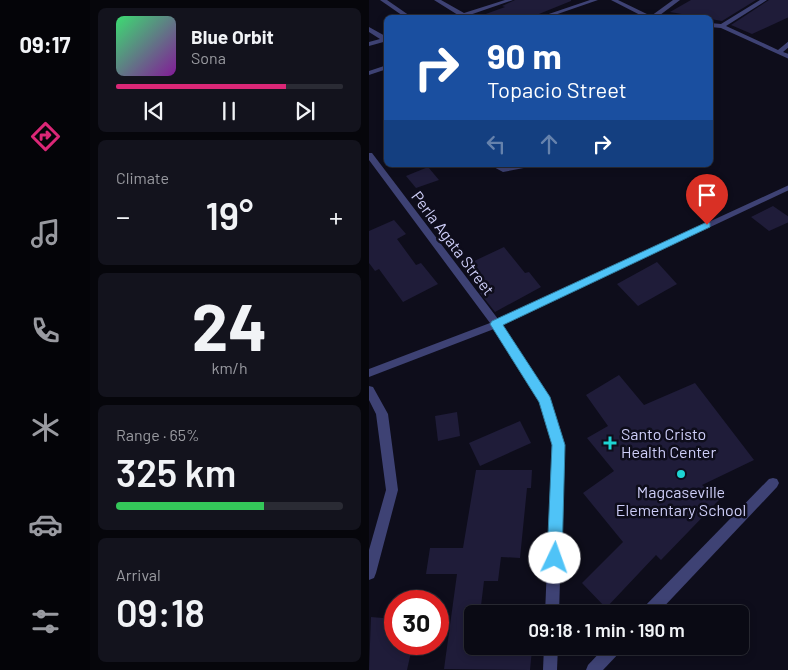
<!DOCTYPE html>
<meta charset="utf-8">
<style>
:root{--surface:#0a0a14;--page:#13131d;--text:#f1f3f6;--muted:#999aa0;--line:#2a2b34;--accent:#db2777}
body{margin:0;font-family:Barlow,sans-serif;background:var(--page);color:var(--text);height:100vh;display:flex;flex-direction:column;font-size:19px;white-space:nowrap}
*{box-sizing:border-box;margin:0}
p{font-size:16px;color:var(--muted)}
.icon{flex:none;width:28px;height:28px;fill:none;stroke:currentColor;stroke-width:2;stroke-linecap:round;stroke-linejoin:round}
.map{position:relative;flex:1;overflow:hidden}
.side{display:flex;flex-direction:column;gap:8px;padding:8px;background:#06060b;width:279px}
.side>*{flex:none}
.banner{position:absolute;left:15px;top:15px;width:329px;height:152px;border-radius:8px;box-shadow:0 2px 8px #0003,0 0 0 1px var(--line);background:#1a4fa0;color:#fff;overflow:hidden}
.speed{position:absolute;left:15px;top:590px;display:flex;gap:10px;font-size:25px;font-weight:700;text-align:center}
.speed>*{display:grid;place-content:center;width:65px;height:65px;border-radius:50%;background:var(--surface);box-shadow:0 2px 8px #0003,0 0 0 1px var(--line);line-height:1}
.speed .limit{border:8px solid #d22;background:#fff;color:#111}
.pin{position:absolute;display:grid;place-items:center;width:42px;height:42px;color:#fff;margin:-51px -21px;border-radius:50% 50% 50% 0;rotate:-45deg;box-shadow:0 0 5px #0007}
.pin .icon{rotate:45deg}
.me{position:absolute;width:55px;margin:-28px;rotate:3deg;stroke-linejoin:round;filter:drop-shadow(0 0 4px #0008)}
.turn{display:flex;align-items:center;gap:18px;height:105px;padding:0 20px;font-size:22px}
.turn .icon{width:65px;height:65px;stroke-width:2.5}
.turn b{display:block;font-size:35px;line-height:42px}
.lanes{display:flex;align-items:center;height:48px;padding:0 20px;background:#0003;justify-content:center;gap:25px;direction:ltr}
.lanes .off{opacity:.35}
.big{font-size:38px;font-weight:600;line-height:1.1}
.side .card{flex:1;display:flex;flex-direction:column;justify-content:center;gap:8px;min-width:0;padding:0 18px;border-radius:8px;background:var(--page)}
.side .dial{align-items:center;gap:0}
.dial b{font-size:65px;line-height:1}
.song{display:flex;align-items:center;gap:15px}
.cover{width:60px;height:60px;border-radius:8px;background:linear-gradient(135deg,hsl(140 70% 55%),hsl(290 70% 35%))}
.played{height:5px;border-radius:2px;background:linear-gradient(90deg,var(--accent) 75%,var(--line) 75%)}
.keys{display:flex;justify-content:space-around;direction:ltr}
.heat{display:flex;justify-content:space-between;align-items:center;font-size:28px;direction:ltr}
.charge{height:8px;border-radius:4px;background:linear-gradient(90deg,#34c759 65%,var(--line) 0)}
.trip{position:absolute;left:95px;top:605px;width:285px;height:50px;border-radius:8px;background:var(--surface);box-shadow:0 2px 8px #0003,0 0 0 1px var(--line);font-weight:600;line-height:50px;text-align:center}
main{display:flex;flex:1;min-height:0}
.tabs{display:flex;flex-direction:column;width:90px;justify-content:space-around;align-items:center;background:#040408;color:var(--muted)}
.tabs .icon{width:35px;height:35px}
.tabs .on{color:var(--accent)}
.tabs b{font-size:22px;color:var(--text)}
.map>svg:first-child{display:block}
.building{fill:#1f1c39}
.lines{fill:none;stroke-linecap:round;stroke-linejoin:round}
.minor{fill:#3e4274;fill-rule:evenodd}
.route{fill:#4fc3f7;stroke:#337fa1}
.poi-dot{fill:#1dd5d4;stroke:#0e0d1b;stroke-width:2}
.labels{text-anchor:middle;stroke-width:5;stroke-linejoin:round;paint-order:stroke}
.street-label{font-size:16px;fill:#cecef8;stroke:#0e0d1b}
.poi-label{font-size:16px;fill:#cecef8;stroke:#0e0d1b;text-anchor:start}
</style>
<main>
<nav class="tabs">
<b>09:17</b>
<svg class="icon on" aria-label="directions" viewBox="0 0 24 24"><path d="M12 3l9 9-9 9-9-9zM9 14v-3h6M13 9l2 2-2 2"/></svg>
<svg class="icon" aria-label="music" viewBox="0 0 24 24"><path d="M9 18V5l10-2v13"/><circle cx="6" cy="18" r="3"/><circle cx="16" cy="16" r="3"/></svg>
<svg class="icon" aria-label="phone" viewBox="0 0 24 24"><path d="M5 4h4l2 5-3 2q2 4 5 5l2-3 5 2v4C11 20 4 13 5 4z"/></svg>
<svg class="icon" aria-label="climate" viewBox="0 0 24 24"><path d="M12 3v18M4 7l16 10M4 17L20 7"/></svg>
<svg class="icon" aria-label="car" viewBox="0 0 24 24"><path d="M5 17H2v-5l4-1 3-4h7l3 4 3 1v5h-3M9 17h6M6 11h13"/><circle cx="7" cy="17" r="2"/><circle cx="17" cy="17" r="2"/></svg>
<svg class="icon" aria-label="filters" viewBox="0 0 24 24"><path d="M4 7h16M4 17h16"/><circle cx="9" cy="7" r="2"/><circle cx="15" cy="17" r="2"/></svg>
</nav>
<section class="side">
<div class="card">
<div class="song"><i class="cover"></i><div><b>Blue Orbit</b><p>Sona</p></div></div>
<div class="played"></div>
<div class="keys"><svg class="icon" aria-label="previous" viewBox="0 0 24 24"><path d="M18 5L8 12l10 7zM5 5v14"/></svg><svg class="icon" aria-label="pause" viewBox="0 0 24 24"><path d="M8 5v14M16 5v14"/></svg><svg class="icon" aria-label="next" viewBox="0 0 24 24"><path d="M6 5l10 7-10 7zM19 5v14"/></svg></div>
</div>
<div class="card"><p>Climate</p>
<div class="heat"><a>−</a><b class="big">19°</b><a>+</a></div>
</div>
<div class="card dial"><b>24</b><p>km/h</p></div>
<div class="card"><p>Range · 65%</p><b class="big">325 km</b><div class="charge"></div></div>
<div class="card"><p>Arrival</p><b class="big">09:18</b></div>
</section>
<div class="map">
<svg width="420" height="670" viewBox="0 0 420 670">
<rect width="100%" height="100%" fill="#0e0d1b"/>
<g class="building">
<polygon points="146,0 202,0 202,1 160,18 114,18 114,15 136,7 133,6"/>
<polygon points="322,0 387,0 353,21 301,12"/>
<polygon points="400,0 420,0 420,17 383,34 362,25"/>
<polygon points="59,167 70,180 47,188 37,176"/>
<polygon points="404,206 420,217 420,222 400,231 382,217"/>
<polygon points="25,220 37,234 28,239 47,265 52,263 69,284 34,302 10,269 6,271 0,263 0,231"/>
<polygon points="135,247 156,273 160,272 172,287 126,312 111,293 121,288 101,263"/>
<polygon points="288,262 308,284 269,306 248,284"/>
<polygon points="250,375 275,405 326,383 385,460 333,485 350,500 292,560 287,555 237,608 213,583 254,542 214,493 245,471 218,438 239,426 217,395"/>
<polygon points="88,412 91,436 69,441 66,416"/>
<polygon points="151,421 162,443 111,466 100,443"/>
<polygon points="107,470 163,470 162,488 158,488 151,558 132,557 129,581 115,581 111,614 104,614 104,647 163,650 161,670 75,669 88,574 57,574 61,548 94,548"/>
<polygon points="2,617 26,619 26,644 37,644 35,652 42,652 38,670 0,670"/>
</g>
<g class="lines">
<g class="minor">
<polygon points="11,0 18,0 44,18 37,18"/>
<polygon points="65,0 72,0 95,13 136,0 144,0 92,18 83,18 89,15"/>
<polygon points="221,0 229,0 177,18 168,18"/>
<polygon points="242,0 249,0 282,16 304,0 311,0 287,18 277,18"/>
<polygon points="391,0 398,0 357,26 409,50 420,41 420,47 414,52 420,54 420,59 352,28 341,27 341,23 352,24"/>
<polygon points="0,27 18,37 18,41 0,46 0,42 11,39 0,32"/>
<polygon points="18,65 18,69 0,75 0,71"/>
<polygon points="0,153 3,153 129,319 420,185 420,190 133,325 180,398 195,445 190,614 176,614 183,445 171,402 125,329 0,377 0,369 121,323 0,160"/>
<path d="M 121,165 C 127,165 133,167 138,167 C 147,166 155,165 164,165 L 160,167 L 134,172 Z"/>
<polygon points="0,386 4,387 19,414 29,490 7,573 5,578 0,580 0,550 17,490 7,414 0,400"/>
<polygon points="404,478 408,479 410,483 408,487 288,614 271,614 273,609 400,479"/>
<polygon points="175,646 189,646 188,670 174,670"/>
<polygon points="237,646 254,646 252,651 234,670 217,670 219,665"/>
</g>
</g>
<polygon class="route" points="338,222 341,223 341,227 134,325 181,397 196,445 193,558 191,563 186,565 180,563 178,558 183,445 170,402 121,324 123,321"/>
<g class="poi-dot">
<path d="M238.5 435.5h5v5h5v5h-5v5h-5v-5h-5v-5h5z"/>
<circle cx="312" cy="474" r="5"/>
</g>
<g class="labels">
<g class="street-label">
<text transform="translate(84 243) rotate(53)" y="6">Perla Agata Street</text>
</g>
<g class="poi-label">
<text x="252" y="440">Santo Cristo<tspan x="252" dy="18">Health Center</tspan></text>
<text x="312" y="498" text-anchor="middle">Magcaseville<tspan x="312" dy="18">Elementary School</tspan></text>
</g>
</g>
</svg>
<div class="speed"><div class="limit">30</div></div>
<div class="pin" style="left:338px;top:225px;background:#d93025"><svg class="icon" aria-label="arrive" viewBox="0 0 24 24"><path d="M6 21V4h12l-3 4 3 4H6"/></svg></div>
<svg class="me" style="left:186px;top:558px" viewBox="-20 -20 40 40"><circle r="19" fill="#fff"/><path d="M0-13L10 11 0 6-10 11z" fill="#4fc3f7"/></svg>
<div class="trip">09:18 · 1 min · 190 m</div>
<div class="banner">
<div class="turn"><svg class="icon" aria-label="right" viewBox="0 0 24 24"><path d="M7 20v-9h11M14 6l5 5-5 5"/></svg><div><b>90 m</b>Topacio Street</div></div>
<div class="lanes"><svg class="icon off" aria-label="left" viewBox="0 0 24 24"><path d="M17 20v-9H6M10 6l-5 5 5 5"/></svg><svg class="icon off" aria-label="ahead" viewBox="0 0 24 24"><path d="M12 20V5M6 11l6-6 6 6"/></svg><svg class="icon" aria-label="right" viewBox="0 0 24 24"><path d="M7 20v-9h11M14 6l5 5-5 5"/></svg></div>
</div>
</div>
</main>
